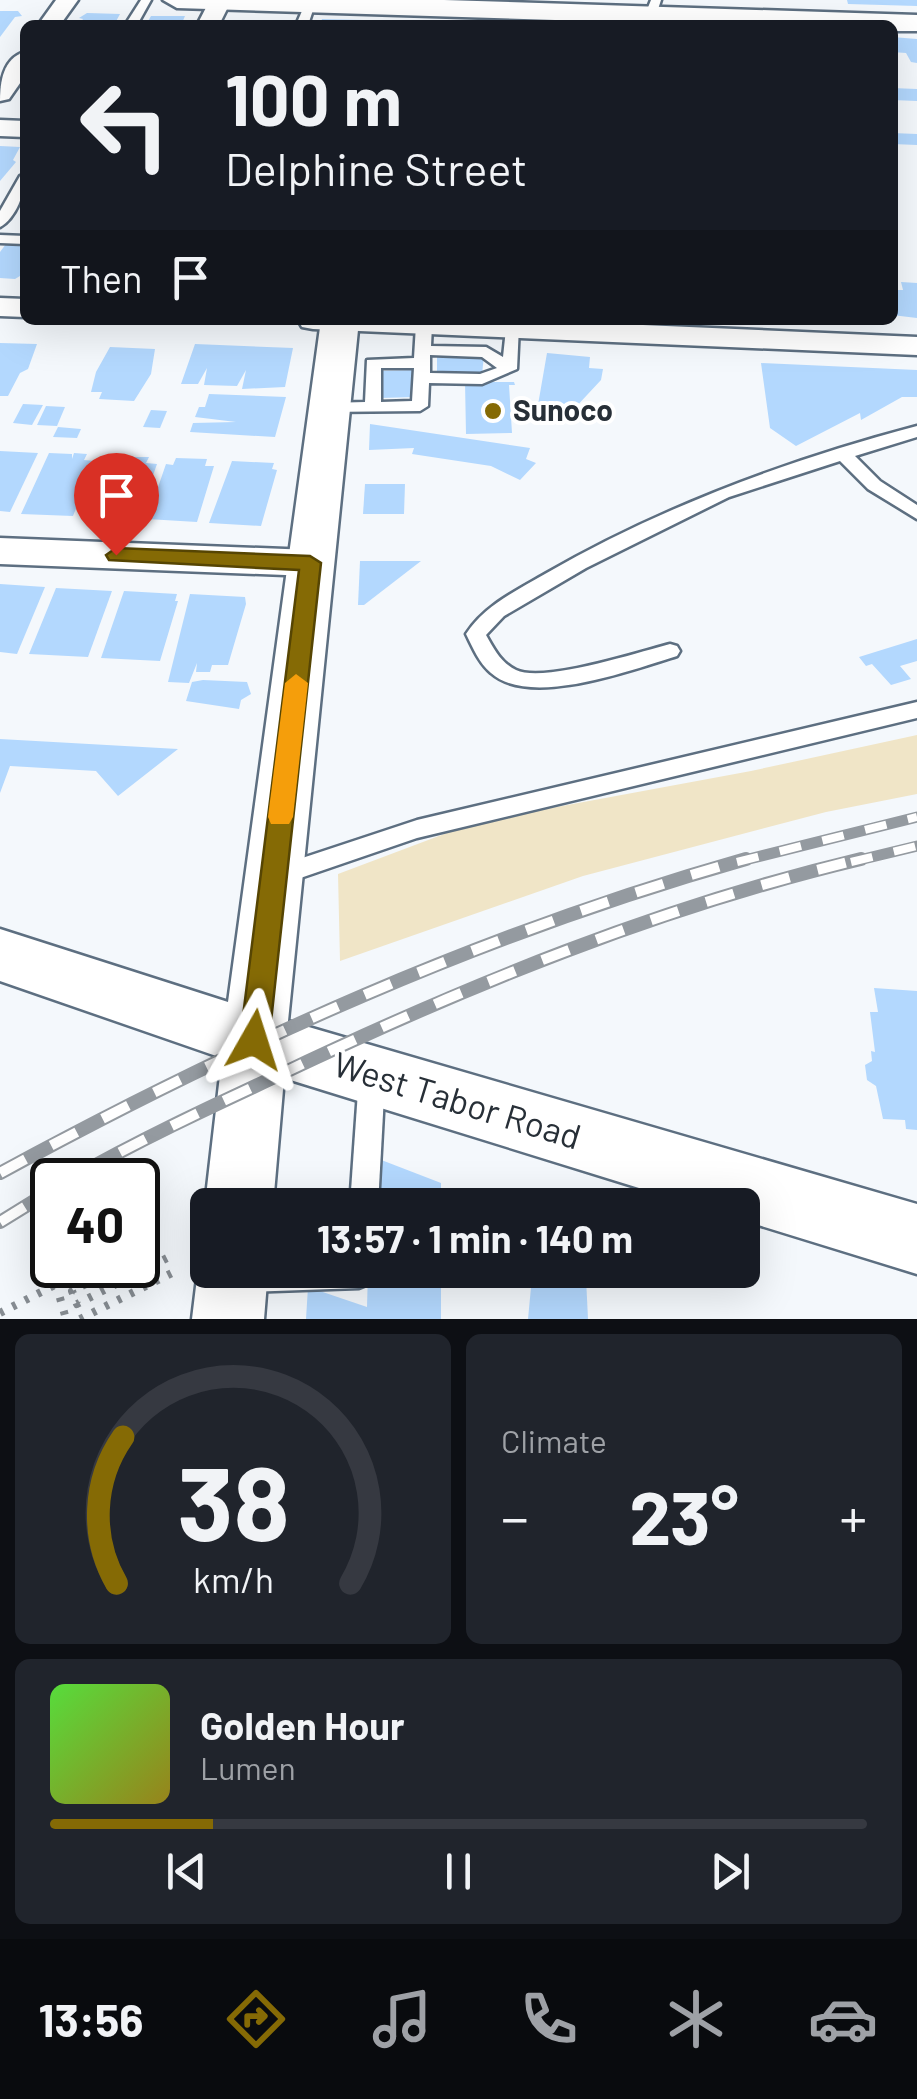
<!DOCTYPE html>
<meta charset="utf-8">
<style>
:root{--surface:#171b24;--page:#20242c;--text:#f1f3f6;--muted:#9ea1a6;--line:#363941;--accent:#856a05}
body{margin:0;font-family:Barlow,sans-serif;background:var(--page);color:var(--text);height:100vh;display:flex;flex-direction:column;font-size:38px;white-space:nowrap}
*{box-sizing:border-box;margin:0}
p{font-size:32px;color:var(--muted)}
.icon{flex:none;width:55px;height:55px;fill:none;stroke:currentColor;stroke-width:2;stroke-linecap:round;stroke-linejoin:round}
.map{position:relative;height:1319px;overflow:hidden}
.side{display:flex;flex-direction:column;gap:15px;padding:15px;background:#0d0f14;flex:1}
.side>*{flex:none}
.banner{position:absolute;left:20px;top:20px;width:878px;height:305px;border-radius:15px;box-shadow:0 10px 40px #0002;background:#171b24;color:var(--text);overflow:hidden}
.speed{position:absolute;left:30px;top:1158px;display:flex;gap:20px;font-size:50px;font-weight:700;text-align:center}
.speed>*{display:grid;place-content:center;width:130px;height:130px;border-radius:50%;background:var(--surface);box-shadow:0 10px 40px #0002;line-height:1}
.speed .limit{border:5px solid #111;border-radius:15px;background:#fff;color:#111}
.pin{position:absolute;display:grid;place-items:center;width:85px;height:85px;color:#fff;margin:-102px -42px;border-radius:50% 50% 50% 0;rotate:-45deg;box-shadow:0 0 10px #0007}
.pin .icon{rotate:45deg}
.me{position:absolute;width:110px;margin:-55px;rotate:6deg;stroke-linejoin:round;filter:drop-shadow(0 0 8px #0008)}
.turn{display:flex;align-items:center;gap:35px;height:210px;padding:0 40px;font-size:45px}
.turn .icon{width:130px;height:130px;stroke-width:2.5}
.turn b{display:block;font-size:70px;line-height:85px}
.then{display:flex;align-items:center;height:95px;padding:0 40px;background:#0003;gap:20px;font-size:38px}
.big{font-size:75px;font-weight:700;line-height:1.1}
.side .card{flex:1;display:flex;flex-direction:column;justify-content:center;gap:15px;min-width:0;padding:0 35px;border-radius:15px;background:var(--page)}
.side .dial{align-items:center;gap:0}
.dial svg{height:260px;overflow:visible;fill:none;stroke:var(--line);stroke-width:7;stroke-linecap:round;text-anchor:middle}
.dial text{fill:var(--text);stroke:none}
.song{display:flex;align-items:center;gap:30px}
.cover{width:120px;height:120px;border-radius:15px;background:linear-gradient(135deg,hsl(110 70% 55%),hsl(50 70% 35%))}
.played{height:10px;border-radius:5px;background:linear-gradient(90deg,var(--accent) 20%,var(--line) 20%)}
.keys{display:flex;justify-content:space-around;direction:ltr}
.heat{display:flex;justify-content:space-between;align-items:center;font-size:55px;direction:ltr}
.side .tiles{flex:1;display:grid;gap:15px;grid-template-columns:1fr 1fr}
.card:last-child{grid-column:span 2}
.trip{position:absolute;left:190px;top:1188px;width:570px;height:100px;border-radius:15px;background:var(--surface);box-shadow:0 10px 40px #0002;font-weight:700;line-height:100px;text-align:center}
.dock{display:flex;height:160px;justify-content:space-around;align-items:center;background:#090b0e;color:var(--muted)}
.dock .icon{width:70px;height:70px}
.dock .on{color:var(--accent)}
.dock b{font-size:45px;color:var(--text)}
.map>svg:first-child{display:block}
.green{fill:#f0e5c7}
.building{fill:#b3d8fe}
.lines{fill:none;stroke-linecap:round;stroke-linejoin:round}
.service-casing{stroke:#5d6f81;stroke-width:5}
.minor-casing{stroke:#5d6f81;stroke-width:5}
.tertiary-casing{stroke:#5d6f81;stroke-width:5}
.path{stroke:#878d93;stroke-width:8;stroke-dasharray:4 10;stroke-linecap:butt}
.service{fill:#fff;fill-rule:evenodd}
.minor{fill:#fff;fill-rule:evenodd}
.tertiary{fill:#fff;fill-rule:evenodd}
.rail-far1-casing{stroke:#949aa0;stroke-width:11}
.rail-casing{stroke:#949aa0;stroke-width:14}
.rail-far1{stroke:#fff;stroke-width:8;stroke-dasharray:22;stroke-linecap:butt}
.rail{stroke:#fff;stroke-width:10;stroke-dasharray:29;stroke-linecap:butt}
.route{fill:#856a05;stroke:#564503;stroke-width:2.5}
.slow{fill:#f59e0b}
.poi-dot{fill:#856a05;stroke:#fff;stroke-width:4}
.labels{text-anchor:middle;stroke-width:8;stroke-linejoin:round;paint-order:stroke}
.poi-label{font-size:30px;font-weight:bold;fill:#272f37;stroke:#fff;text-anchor:start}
.near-street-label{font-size:35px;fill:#272f37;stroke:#fff}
</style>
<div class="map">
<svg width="917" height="1319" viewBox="0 0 917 1319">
<rect width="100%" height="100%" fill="#f4f8fc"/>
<polygon class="green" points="917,735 917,794 826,812 583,876 340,961 338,874 476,822 751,771"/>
<g class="building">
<polygon points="847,0 917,0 917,6 848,4"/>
<polygon points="0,11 18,11 22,16 15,17 0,37"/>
<polygon points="87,13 120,14 114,25 79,25 83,19 79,18"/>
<polygon points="151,16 185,16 181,25 146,25"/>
<polygon points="322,19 364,20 362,25 320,25"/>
<polygon points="892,37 917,39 917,63 911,62 906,53 892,52"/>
<polygon points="892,88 917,89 917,101 892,100"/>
<polygon points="892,133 917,134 917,145 892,144"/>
<polygon points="0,146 20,147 13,160 16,162 0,181"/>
<polygon points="6,244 25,244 25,273 15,279 0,278 0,252"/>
<polygon points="892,274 898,290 903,290 901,282 917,283 917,318 892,315"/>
<polygon points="0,343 37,344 28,369 20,373 8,396 0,396"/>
<polygon points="195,344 293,348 285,387 242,389 246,370 237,386 204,385 207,368 198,384 181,384"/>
<polygon points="110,347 155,349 151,374 134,401 99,399 102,392 91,392 96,372"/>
<polygon points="547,353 590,357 589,368 603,369 601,380 560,424 535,422"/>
<polygon points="437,354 484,356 482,374 437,373"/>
<polygon points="761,363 917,370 917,397 902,397 861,420 860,413 796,446 770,428"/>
<polygon points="415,370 414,397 381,398 380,371"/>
<polygon points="465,382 514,382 515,385 509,385 512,433 466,434"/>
<polygon points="209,394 286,397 275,437 190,432 193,423 236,422 195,417 199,407 205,407"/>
<polygon points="23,404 43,405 32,425 13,423"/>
<polygon points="46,406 65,407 57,426 37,425"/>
<polygon points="151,410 167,411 160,428 143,427"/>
<polygon points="370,424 530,448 526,459 536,463 520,480 491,466 412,454 414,448 369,450"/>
<polygon points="58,427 81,429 77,438 53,437"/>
<polygon points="0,451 38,453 10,512 0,511"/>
<polygon points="49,453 72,454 72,459 74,453 87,454 84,460 95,461 73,516 21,514"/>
<polygon points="111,455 129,456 126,462 132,457 149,457 146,463 157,464 138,518 84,516"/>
<polygon points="176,458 207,459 205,466 214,466 197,522 147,519 166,464 173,465"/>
<polygon points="232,461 274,463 272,469 277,470 261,526 209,523"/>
<polygon points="365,484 405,484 404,514 363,514"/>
<polygon points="360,561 421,561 364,605 358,605"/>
<polygon points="0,584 45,587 17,654 0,652"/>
<polygon points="56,588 112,591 88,657 29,654"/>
<polygon points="124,591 177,594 175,601 178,601 160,661 101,658"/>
<polygon points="190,594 245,597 246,604 228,665 212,665 210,672 196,672 197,663 189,683 168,682"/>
<polygon points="917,639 917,661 900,666 911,679 891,685 872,664 866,666 859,657"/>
<polygon points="203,680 247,682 251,694 241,700 239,709 186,701 192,682"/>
<polygon points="0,739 178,749 118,796 96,771 10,766 0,793"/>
<polygon points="874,988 917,991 917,1130 906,1129 905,1120 883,1119 876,1086 867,1080 865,1065 872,1061 871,1051 875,1052 870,1012 878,1012"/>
<polygon points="371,1156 441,1183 441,1205 369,1205"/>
<polygon points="368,1270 441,1270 441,1319 306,1319 308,1287 367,1307"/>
<polygon points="532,1277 586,1278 588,1319 528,1319"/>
</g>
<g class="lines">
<g class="service-casing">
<g id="service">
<polygon points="141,0 151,0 137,25 125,25"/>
<polygon points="651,0 661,0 653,25 641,25"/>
<polygon points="310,1 315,4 308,25 296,25 305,4"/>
<path d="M 25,175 C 25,193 16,218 0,227 L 0,211 L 20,176 Z"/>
<polygon points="0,235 25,236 25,244 0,243"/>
<path d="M 424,320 L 432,325 L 431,346 L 486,347 L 503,357 L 506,329 L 509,326 L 519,326 L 517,369 L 482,384 L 429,383 L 428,406 L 420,411 L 323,412 L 321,408 L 329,403 L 365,402 L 367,360 L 414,358 L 416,325 ZM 430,355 L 482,357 L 497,368 L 480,374 L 430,373 ZM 381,368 L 414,368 L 412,401 L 381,402 Z"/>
<path d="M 917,426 L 917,437 L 855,456 L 880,481 L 917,505 L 917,519 L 868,489 L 840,461 L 729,497 L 586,568 L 504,616 L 486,635 C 494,649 501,663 516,670 C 544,683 639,652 670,644 L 677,646 L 680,651 L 677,656 C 631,670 530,708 491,673 C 479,663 473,648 466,634 C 485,605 516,591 545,574 C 661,507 788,460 917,426 Z"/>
<polygon points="917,702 917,718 417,838 280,885 272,882 269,875 272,868 417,820"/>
<polygon points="372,1065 381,1068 385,1077 378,1205 350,1205 359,1077 363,1068"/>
<polygon points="233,1270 373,1270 369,1284 359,1288 244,1292 234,1288 230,1278"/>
</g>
</g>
<g class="minor-casing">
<g id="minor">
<polygon points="56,0 78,0 60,25 38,25"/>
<polygon points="210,0 231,1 219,25 197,25"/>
<path d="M 25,52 L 25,76 L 9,99 L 0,101 C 0,82 3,58 25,52 Z"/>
<polygon points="0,120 25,121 25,137 0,136"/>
<polygon points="0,298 25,299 25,317 0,316"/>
<polygon points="298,320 528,320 917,337 917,355 313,329 302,327"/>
<polygon points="0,538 310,550 323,554 329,563 323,572 310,576 0,564"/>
</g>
</g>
<g class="tertiary-casing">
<g id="tertiary">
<polygon points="163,0 444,0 917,15 917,31 892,31 892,25 712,25 177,8"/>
<polygon points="321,320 359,320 288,1021 917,1204 917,1274 742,1220 742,1205 694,1205 284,1078 273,1205 208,1205 208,1212 205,1205 222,1058 0,981 0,929 228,1002"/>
<polygon points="208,1246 208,1270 268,1270 264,1319 192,1319 198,1270"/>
</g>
</g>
<g class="path">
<polyline points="138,1243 154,1235"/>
<polyline points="138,1258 153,1250 154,1235"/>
<polyline points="123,1265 72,1291 77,1304 175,1254"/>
<polyline points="56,1284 66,1319"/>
<polyline points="0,1313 94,1265"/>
<polyline points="80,1319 174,1272"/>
</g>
<use href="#service" class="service"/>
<use href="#minor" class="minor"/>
<use href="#tertiary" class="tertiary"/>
<g class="rail-far1-casing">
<g id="rail-far1">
<polyline points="737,862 917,817"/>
<polyline points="851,862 917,846"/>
</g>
</g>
<g class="rail-casing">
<g id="rail">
<path d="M 0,1173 C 239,1043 484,933 746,859"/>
<path d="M 69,1180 C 137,1141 208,1108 279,1075 C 466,986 659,907 861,859"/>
<polyline points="0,1222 52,1190"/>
</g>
</g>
<use href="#rail-far1" class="rail-far1"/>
<use href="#rail" class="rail"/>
</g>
<polygon class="route" points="116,548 310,556 321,563 269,1040 264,1050 254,1054 244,1050 240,1040 299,570 109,560 106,555"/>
<polygon class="slow" points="296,674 308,683 293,817 289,824 271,824 268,817 285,683"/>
<circle class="poi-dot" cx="493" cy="411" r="10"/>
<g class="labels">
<g class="poi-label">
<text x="513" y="421">Sunoco</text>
</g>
<g class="near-street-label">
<text transform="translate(457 1101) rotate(17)" y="12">West Tabor Road</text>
</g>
</g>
</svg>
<div class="speed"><div class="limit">40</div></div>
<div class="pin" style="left:116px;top:555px;background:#d93025"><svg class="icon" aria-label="arrive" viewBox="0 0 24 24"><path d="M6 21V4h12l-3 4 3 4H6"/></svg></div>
<svg class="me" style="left:254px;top:1040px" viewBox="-20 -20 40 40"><path d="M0-17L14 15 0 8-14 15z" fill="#856a05" stroke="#fff" stroke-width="4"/></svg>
<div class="trip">13:57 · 1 min · 140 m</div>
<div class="banner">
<div class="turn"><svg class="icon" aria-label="left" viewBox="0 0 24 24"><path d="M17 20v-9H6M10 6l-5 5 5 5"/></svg><div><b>100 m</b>Delphine Street</div></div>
<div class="then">Then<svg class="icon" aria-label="arrive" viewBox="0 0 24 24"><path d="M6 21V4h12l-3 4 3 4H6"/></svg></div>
</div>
</div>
<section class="side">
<div class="tiles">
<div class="card dial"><svg viewBox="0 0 100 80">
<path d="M14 69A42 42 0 1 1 86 69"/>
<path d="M14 69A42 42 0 0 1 16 24" stroke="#856a05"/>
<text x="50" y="56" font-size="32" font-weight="700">38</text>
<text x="50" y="72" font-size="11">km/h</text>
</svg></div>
<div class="card"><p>Climate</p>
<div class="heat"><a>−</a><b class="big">23°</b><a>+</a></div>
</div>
<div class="card">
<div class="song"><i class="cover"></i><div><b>Golden Hour</b><p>Lumen</p></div></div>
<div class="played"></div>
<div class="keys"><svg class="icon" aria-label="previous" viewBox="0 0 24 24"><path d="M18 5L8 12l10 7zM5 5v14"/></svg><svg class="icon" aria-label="pause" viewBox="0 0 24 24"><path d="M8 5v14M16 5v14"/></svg><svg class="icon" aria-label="next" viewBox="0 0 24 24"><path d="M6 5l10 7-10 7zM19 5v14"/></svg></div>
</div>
</div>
</section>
<nav class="dock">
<b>13:56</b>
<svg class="icon on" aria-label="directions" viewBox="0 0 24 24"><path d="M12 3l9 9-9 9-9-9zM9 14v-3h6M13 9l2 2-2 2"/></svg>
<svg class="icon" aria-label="music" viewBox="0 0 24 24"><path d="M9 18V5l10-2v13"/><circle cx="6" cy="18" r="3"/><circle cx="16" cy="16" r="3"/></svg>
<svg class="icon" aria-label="phone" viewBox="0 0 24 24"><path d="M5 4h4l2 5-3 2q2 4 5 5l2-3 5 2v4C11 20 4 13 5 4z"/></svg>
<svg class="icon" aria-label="climate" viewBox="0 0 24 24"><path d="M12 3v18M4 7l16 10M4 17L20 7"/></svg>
<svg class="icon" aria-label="car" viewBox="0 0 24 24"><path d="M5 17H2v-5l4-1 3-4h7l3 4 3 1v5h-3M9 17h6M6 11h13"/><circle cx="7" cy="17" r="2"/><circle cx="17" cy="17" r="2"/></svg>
</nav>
